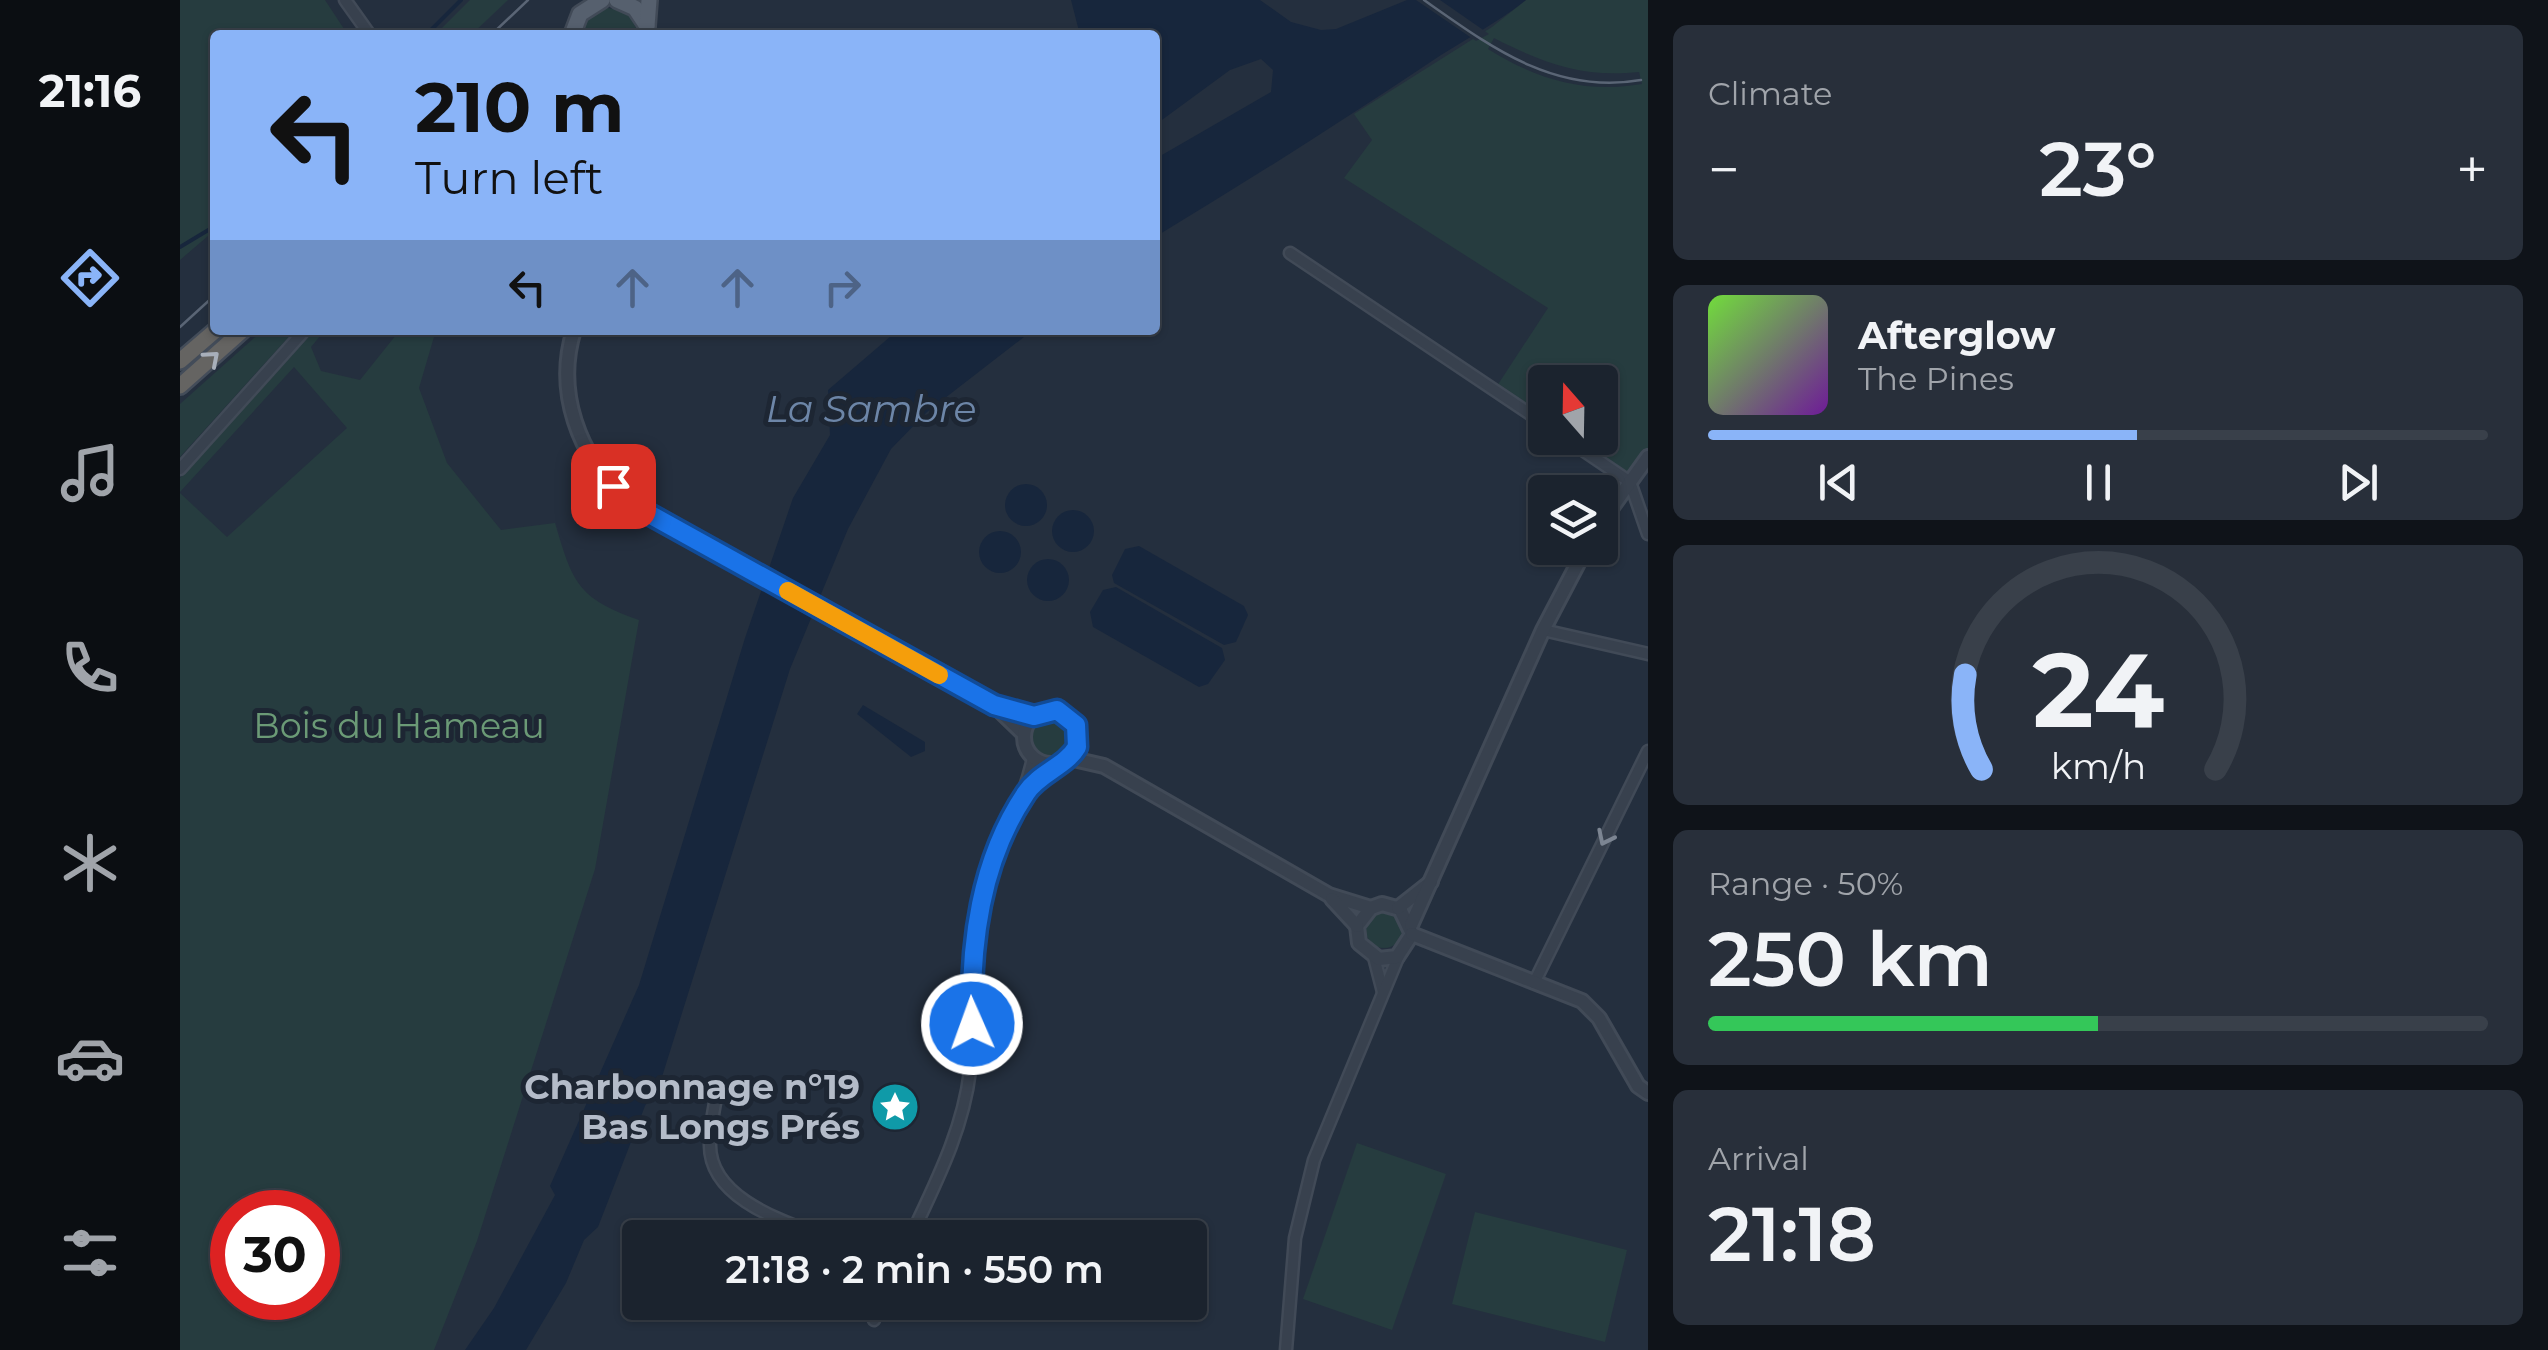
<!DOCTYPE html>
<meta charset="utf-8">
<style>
:root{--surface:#1b232e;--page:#282f3a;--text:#f1f3f6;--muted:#a0a4aa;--line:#39404a;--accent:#8ab4f8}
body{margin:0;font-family:Montserrat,sans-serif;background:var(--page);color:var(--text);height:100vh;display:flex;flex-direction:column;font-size:38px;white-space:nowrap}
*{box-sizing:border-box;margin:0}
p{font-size:32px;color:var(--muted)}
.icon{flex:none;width:55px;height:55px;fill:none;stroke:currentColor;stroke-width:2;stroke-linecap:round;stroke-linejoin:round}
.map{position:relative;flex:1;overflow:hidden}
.sheet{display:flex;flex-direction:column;gap:25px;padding:25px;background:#0f1319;width:900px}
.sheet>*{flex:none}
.hud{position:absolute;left:30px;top:30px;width:950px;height:305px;border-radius:10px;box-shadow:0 2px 8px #0004,0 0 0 2px var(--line);background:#8ab4f8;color:#111;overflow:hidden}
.needle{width:65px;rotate:340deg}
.fabs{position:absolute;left:1348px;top:365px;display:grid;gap:20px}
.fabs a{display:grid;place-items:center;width:90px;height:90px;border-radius:10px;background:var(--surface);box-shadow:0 2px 8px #0004,0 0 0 2px var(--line);font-size:50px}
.speed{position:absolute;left:30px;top:1190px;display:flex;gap:20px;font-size:50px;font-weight:700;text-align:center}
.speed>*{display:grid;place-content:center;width:130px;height:130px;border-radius:50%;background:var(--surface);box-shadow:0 2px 8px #0004,0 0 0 2px var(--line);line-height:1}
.speed .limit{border:15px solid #d22;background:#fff;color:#111}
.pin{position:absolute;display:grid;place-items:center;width:85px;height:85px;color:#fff;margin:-42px;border-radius:20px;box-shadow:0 5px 15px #0006}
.me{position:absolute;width:110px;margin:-55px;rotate:358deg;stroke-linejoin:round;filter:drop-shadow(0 0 8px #0008)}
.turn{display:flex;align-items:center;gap:35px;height:210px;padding:0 40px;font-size:45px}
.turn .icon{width:130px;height:130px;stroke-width:2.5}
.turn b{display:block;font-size:70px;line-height:85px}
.lanes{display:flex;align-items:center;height:95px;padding:0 40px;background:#0003;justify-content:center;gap:50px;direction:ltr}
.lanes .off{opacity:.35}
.big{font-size:75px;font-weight:600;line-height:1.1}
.sheet .widget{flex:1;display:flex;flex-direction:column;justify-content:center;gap:15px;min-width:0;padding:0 35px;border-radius:15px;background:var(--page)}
.sheet .dial{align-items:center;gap:0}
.dial svg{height:260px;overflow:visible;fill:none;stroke:var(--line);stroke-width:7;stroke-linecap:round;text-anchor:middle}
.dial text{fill:var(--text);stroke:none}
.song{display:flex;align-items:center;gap:30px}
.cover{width:120px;height:120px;border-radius:15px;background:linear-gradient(135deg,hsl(100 70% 55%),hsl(280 70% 35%))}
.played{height:10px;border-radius:5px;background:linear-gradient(90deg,var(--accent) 55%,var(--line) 55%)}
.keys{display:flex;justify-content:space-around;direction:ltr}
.heat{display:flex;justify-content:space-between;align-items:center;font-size:55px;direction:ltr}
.charge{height:15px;border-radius:8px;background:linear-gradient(90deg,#34c759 50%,var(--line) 0)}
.trip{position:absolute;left:442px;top:1220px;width:585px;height:100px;border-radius:10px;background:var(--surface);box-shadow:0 2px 8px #0004,0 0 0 2px var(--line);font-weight:600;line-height:100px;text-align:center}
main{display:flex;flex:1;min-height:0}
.tabs{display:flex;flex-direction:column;width:180px;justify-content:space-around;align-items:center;background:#0b0e12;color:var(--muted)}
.tabs .icon{width:70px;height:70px}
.tabs .current{color:var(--accent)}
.tabs b{font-size:45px;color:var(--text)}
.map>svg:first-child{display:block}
.green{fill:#263c3f;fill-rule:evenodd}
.water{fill:#17263c}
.pier{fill:#242f3e}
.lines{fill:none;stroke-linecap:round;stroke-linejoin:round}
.stream{stroke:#17263c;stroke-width:4}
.minor-casing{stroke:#414a57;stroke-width:15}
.tertiary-casing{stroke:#414a57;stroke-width:18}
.primary-casing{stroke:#414a57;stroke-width:20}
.trunk-casing{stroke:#434c59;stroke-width:20}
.minor{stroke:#38414e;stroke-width:10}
.tertiary{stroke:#38414e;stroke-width:12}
.primary{stroke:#56606e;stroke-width:15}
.trunk{stroke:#656462;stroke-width:15}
.tram{stroke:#5a6575;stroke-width:2.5}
.oneway{stroke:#a8afba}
.oneway2{stroke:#7c8592}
.route-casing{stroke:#114b97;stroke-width:25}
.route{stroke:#1a73e8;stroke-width:18}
.slow{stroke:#f59e0b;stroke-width:18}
.labels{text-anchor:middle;stroke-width:10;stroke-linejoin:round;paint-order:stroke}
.park-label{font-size:35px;fill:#6b9a76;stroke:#1d2633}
.poi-label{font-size:35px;font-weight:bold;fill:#b4bcc9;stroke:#1d2633;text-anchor:end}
.water-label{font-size:38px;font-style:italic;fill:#6d86a8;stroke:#1d2633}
</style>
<main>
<nav class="tabs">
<b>21:16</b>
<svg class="icon current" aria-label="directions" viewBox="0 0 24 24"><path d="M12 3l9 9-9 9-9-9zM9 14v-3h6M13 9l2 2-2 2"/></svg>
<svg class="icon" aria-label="music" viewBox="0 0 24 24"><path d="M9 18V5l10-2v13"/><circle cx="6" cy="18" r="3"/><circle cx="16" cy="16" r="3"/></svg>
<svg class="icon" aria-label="phone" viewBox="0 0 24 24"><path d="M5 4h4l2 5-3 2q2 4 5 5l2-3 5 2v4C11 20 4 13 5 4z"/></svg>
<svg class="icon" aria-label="climate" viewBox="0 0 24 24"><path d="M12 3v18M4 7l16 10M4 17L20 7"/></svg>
<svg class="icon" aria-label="car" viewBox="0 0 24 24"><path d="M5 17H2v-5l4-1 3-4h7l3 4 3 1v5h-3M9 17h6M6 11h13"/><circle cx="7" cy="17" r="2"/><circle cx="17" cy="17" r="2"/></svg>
<svg class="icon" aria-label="filters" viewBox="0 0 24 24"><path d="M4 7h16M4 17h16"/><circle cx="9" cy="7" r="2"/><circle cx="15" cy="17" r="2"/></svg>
</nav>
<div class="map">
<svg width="1468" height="1350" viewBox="0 0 1468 1350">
<rect width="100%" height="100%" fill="#242f3e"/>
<g class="green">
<polygon points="0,0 145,0 168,35 35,35 35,230 0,260"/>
<polygon points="290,0 328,0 291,35 255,35"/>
<path d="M 1346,0 L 1468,0 L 1468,457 L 1450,482 L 1385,438 L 1420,438 L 1420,382 L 1365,382 L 1365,424 L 1315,389 L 1368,308 L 1164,178 L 1192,140 L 1174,114 L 1312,27 ZM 1314,38 C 1363,63 1402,78 1459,72 L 1462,84 C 1404,94 1356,79 1308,49 Z"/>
<polygon points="423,7 447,12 460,35 400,35 408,17"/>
<polygon points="83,330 115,330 0,457 0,404"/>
<path d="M 135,330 L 145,330 L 131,347 L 141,371 L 180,380 L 220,330 L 256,330 L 239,388 L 267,463 L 321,530 L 375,523 C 393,583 397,598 459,620 L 415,869 L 297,1241 L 254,1350 L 0,1350 L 0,493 L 47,537 L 167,428 L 114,367 L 0,492 L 0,478 ZM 52,1212 L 138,1212 L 138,1298 L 52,1298 Z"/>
<circle cx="871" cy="737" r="19"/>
<circle cx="1204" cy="930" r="18"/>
<polygon points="1177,1143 1266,1174 1212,1330 1123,1299"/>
<polygon points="1295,1212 1447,1250 1425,1342 1272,1304"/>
</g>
<g class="water">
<path d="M 891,0 L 1080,0 L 1111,22 L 1141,30 L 1156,29 L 1227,0 L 1346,0 C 1315,25 1281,41 1249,63 C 1159,123 1068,181 975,237 L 975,159 L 1091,92 L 1093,70 L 1081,59 L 1050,70 L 975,125 L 975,35 L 900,35 Z"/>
<polygon points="718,330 853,330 747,412 711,449 668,529 610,669 481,1080 465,1106 418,1227 404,1240 386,1283 346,1350 285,1350 314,1308 375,1195 370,1186 459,985 565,638 613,498 650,435 648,390"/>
<circle cx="846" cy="505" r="21"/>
<circle cx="893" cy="531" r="21"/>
<circle cx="820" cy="552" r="21"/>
<polygon points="959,546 1064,606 1068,615 1056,642 1044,645 934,583 932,575 945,549"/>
<circle cx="868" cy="580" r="21"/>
<polygon points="936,587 1042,648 1045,660 1028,684 1019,687 913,627 910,612 923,590"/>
<polygon points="683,705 745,742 745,751 731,757 677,714"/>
</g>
<polygon class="pier" points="1236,0 1260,0 1309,34 1296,41"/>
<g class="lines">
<g class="stream">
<polyline points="246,35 281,0"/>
<polyline points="0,247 35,226"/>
</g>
<g class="minor-casing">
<g id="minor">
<polyline points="165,0 190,35"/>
<polyline points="1110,253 1365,424"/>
<polyline points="1385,438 1450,482 1468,534"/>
<polyline points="0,469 125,330"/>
<polyline points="1363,630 1468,654"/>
<polyline points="847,792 875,764"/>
<polyline points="1194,957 1203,992"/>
<polyline points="1354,983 1468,751"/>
<path d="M 538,1087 C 535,1105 530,1124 530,1143 C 528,1199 605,1222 647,1238"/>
<path d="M 730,1238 C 755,1184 783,1131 790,1071 C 796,1017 787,964 799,910 C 810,856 842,811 853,758"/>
<polyline points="694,1320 702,1302"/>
<polyline points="1106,1350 1115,1238 1134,1160 1219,955"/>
</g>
</g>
<g class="tertiary-casing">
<g id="tertiary">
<path d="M 394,330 C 375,391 398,456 445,497 L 814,705 L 854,716"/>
<polyline points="1420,524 1468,457"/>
<polyline points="816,707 844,734"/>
<circle cx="871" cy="737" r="27"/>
<polyline points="889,758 924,766 1149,895 1191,908 1202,904 1220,909 1232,934 1217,957 1199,959 1179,943 1177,926 1191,908"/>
<polyline points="1152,899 1177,926"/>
<polyline points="1218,908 1251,882"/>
<polyline points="1231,925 1363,630 1406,548"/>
<polyline points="1232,934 1402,1001 1419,1018 1458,1086 1468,1093"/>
</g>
</g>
<g class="primary-casing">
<g id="primary">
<polyline points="437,0 455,8 467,26"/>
<polyline points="467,26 469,0"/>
<polyline points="392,35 400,14 422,0"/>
</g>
</g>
<g class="trunk-casing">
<g id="trunk">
<polyline points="0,361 36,330"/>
<polyline points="0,386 63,330"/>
</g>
</g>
<use href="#minor" class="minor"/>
<use href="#tertiary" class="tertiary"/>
<use href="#primary" class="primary"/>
<use href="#trunk" class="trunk"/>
<g class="tram">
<path d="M 1244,0 C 1311,47 1374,95 1461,80"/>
<polyline points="311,35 348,0"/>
<polyline points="0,327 35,295"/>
</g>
</g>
<defs><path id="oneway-chevron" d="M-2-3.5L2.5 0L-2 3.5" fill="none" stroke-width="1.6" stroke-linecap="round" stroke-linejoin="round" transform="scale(2.5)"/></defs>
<use class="oneway" href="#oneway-chevron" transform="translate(32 358) rotate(-41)"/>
<use class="oneway2" href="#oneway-chevron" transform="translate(1425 838) rotate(116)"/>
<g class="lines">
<g class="route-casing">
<path id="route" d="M 433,486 L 469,514 L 814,705 L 854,716 L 877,710 L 896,725 L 897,747 C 885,767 859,773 846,793 C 800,861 790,945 792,1024"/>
</g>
<use href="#route" class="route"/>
<polyline class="slow" points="608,591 759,675"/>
</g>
<defs>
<g id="sight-disc" transform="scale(2.5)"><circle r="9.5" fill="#0f9aa8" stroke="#1d2633"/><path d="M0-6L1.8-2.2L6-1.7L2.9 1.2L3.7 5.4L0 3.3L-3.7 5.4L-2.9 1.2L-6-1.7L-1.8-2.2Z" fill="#fff"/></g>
</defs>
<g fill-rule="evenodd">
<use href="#sight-disc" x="715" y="1107"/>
</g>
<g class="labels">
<g class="park-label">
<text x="219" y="738">Bois du Hameau</text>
</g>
<g class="poi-label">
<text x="680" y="1099">Charbonnage n°19<tspan x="680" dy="40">Bas Longs Prés</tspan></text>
</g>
<g class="water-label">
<text x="691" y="422">La Sambre</text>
</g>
</g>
</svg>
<div class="fabs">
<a><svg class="needle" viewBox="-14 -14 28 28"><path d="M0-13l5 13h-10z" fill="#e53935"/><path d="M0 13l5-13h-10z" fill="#a0a4aa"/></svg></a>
<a><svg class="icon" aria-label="layers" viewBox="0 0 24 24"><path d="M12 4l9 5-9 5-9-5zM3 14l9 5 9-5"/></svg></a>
</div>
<div class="speed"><div class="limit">30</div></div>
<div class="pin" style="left:433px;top:486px;background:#d93025"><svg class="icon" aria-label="arrive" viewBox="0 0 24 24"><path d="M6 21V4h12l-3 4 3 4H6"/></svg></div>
<svg class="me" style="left:792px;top:1024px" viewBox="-20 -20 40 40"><circle r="17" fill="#1a73e8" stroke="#fff" stroke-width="3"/><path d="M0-11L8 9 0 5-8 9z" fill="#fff"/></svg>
<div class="trip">21:18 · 2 min · 550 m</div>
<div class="hud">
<div class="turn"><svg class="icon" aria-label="left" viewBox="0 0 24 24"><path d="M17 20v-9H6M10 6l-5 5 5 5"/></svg><div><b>210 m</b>Turn left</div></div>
<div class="lanes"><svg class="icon" aria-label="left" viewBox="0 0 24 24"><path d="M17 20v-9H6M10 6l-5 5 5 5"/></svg><svg class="icon off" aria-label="ahead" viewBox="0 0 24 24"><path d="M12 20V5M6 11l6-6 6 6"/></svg><svg class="icon off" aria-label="ahead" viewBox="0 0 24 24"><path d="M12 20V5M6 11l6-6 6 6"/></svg><svg class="icon off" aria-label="right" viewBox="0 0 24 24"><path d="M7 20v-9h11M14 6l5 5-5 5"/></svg></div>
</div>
</div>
<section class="sheet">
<div class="widget"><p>Climate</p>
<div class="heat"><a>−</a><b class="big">23°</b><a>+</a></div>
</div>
<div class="widget">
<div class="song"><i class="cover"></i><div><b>Afterglow</b><p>The Pines</p></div></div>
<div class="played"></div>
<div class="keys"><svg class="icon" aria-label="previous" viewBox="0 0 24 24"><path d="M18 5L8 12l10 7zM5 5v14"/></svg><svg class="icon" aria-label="pause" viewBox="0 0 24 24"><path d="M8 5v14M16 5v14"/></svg><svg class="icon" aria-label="next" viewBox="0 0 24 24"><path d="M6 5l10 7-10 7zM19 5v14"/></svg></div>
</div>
<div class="widget dial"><svg viewBox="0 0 100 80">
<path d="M14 69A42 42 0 1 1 86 69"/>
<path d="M14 69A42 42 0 0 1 9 40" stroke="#8ab4f8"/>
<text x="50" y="56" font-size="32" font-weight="700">24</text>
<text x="50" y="72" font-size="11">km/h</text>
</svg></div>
<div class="widget"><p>Range · 50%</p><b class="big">250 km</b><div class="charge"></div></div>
<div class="widget"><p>Arrival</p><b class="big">21:18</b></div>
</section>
</main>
